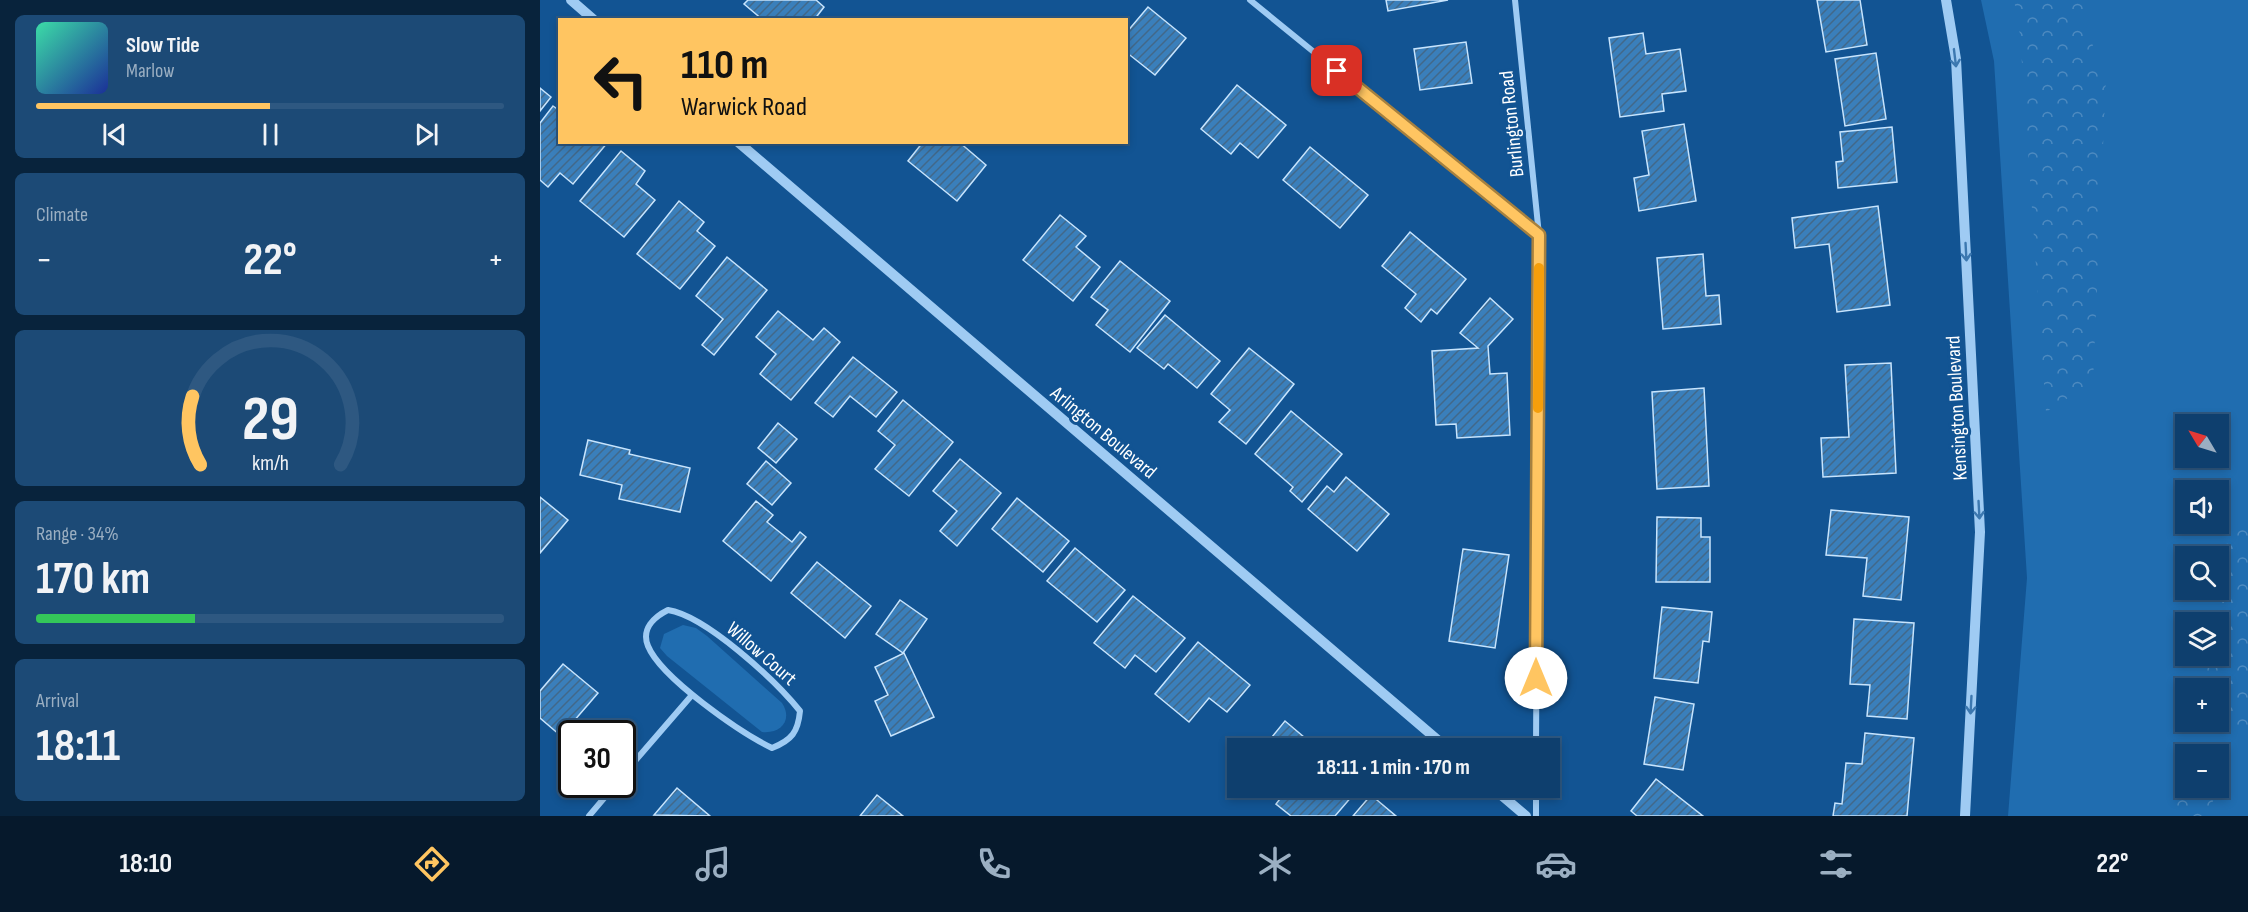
<!DOCTYPE html>
<meta charset="utf-8">
<style>
:root{--surface:#0e3f6e;--page:#1c4a76;--text:#f1f3f6;--muted:#9bafc2;--line:#2e5881;--accent:#ffc561}
body{margin:0;font-family:"Sofia Sans Condensed",sans-serif;background:var(--page);color:var(--text);height:100vh;display:flex;flex-direction:column;font-size:22px;white-space:nowrap}
*{box-sizing:border-box;margin:0}
p{font-size:20px;color:var(--muted)}
.icon{flex:none;width:33px;height:33px;fill:none;stroke:currentColor;stroke-width:2;stroke-linecap:round;stroke-linejoin:round}
.map{position:relative;flex:1;overflow:hidden}
.details{display:flex;flex-direction:column;gap:15px;padding:15px;background:#08233c;width:540px}
.details>*{flex:none}
.top-card{position:absolute;left:18px;top:18px;width:570px;height:126px;border-radius:0px;box-shadow:0 3px 9px #0003,0 0 0 2px var(--line);background:#ffc561;color:#111;overflow:hidden}
.needle{width:39px;rotate:308deg}
.buttons{position:absolute;left:1635px;top:414px;display:grid;gap:12px}
.buttons a{display:grid;place-items:center;width:54px;height:54px;border-radius:0px;background:var(--surface);box-shadow:0 3px 9px #0003,0 0 0 2px var(--line);font-size:30px}
.speed{position:absolute;left:18px;top:720px;display:flex;gap:12px;font-size:30px;font-weight:700;text-align:center}
.speed>*{display:grid;place-content:center;width:78px;height:78px;border-radius:50%;background:var(--surface);box-shadow:0 3px 9px #0003,0 0 0 2px var(--line);line-height:1}
.speed .limit{border:3px solid #111;border-radius:9px;background:#fff;color:#111}
.pin{position:absolute;display:grid;place-items:center;width:51px;height:51px;color:#fff;margin:-26px;border-radius:12px;box-shadow:0 3px 9px #0006}
.me{position:absolute;width:66px;margin:-33px;rotate:0deg;stroke-linejoin:round;filter:drop-shadow(0 0 4px #0008)}
.turn{display:flex;align-items:center;gap:21px;height:126px;padding:0 24px;font-size:27px}
.turn .icon{width:78px;height:78px;stroke-width:2.5}
.turn b{display:block;font-size:42px;line-height:51px}
.big{font-size:45px;font-weight:700;line-height:1.1}
.details .widget{flex:1;display:flex;flex-direction:column;justify-content:center;gap:9px;min-width:0;padding:0 21px;border-radius:9px;background:var(--page)}
.details .dial{align-items:center;gap:0}
.dial svg{height:156px;overflow:visible;fill:none;stroke:var(--line);stroke-width:7;stroke-linecap:round;text-anchor:middle}
.dial text{fill:var(--text);stroke:none}
.song{display:flex;align-items:center;gap:18px}
.cover{width:72px;height:72px;border-radius:9px;background:linear-gradient(135deg,hsl(160 70% 55%),hsl(230 70% 35%))}
.played{height:6px;border-radius:3px;background:linear-gradient(90deg,var(--accent) 50%,var(--line) 50%)}
.keys{display:flex;justify-content:space-around;direction:ltr}
.heat{display:flex;justify-content:space-between;align-items:center;font-size:33px;direction:ltr}
.charge{height:9px;border-radius:4px;background:linear-gradient(90deg,#34c759 34%,var(--line) 0)}
.trip{position:absolute;left:687px;top:738px;width:333px;height:60px;border-radius:0px;background:var(--surface);box-shadow:0 3px 9px #0003,0 0 0 2px var(--line);font-weight:700;line-height:60px;text-align:center}
.tabs{display:flex;height:96px;justify-content:space-around;align-items:center;background:#06192c;color:var(--muted)}
.tabs .icon{width:42px;height:42px}
.tabs .on{color:var(--accent)}
.tabs b{font-size:27px;color:var(--text)}
main{display:flex;flex:1;min-height:0}
.map>svg:first-child{display:block}
.grass{fill:#206db0;fill-rule:evenodd}
.forest{fill:url(#forest-crowns)}
.building{fill:url(#building-hatch);stroke:#c7e4fd;stroke-width:1.5}
.lines{fill:none;stroke-linecap:round;stroke-linejoin:round}
.minor{stroke:#9fcbf3;stroke-width:6}
.tertiary{stroke:#9fcbf3;stroke-width:10}
.oneway{stroke:#3c78b0}
.route-casing{stroke:#a6803f;stroke-width:15}
.route{stroke:#ffc561;stroke-width:10}
.slow{stroke:#f59e0b;stroke-width:10}
.labels{text-anchor:middle;stroke-width:6;stroke-linejoin:round;paint-order:stroke}
.street-label{font-size:20px;fill:#fff;stroke:#125493}
</style>
<main>
<section class="details">
<div class="widget">
<div class="song"><i class="cover"></i><div><b>Slow Tide</b><p>Marlow</p></div></div>
<div class="played"></div>
<div class="keys"><svg class="icon" aria-label="previous" viewBox="0 0 24 24"><path d="M18 5L8 12l10 7zM5 5v14"/></svg><svg class="icon" aria-label="pause" viewBox="0 0 24 24"><path d="M8 5v14M16 5v14"/></svg><svg class="icon" aria-label="next" viewBox="0 0 24 24"><path d="M6 5l10 7-10 7zM19 5v14"/></svg></div>
</div>
<div class="widget"><p>Climate</p>
<div class="heat"><a>−</a><b class="big">22°</b><a>+</a></div>
</div>
<div class="widget dial"><svg viewBox="0 0 100 80">
<path d="M14 69A42 42 0 1 1 86 69"/>
<path d="M14 69A42 42 0 0 1 10 34" stroke="#ffc561"/>
<text x="50" y="56" font-size="32" font-weight="700">29</text>
<text x="50" y="72" font-size="11">km/h</text>
</svg></div>
<div class="widget"><p>Range · 34%</p><b class="big">170 km</b><div class="charge"></div></div>
<div class="widget"><p>Arrival</p><b class="big">18:11</b></div>
</section>
<div class="map">
<svg width="1708" height="816" viewBox="0 0 1708 816">
<defs>
<pattern id="forest-crowns" width="20" height="18" patternUnits="userSpaceOnUse" patternTransform="scale(1.5)"><rect width="20" height="18" fill="#206db0"/><path d="M2 6a3 3 0 1 1 6 0M12 15a3 3 0 1 1 6 0" fill="none" stroke="#4d8ac0"/></pattern>
<pattern id="building-hatch" width="6" height="6" patternUnits="userSpaceOnUse" patternTransform="scale(1.5)"><rect width="6" height="6" fill="#3a7fbb"/><path d="M-1 1l2-2M0 6l6-6M5 7l2-2" fill="none" stroke="#426889"/></pattern>
</defs>
<rect width="100%" height="100%" fill="#125493"/>
<g class="grass">
<path d="M 1441,0 L 1708,0 L 1708,816 L 1468,816 L 1487,578 L 1454,61 ZM 1646,424 L 1678,424 L 1678,458 L 1646,458 ZM 1646,490 L 1678,490 L 1678,524 L 1646,524 ZM 1646,556 L 1678,556 L 1678,590 L 1646,590 ZM 1646,622 L 1678,622 L 1678,656 L 1646,656 ZM 1646,688 L 1678,688 L 1678,722 L 1646,722 ZM 1646,754 L 1678,754 L 1678,788 L 1646,788 Z"/>
<path d="M 143,625 L 156,628 L 167,636 L 242,703 C 253,720 241,734 222,732 L 127,656 L 120,648 L 124,634 Z"/>
</g>
<g class="forest">
<polygon points="1474,0 1557,0 1539,13 1566,76 1553,382 1506,412 1480,35"/>
<polygon points="1708,518 1708,731 1647,727 1648,722 1678,722 1678,688 1651,688 1654,656 1678,656 1678,622 1659,622 1666,590 1678,590 1678,556 1672,556 1676,539"/>
<polygon points="1645,769 1646,788 1670,788 1676,816 1633,816 1638,772"/>
</g>
<g class="building">
<polygon points="208,0 276,0 284,7 274,20 223,20 204,4"/>
<polygon points="846,0 908,0 848,11"/>
<polygon points="1277,0 1320,0 1327,45 1286,52"/>
<polygon points="608,7 646,38 615,75 586,52 586,33"/>
<polygon points="1103,33 1106,54 1140,49 1146,91 1122,94 1124,111 1080,117 1069,38"/>
<polygon points="926,42 932,83 880,90 874,49"/>
<polygon points="1336,53 1346,119 1305,126 1295,59"/>
<polygon points="697,85 746,125 718,158 700,143 691,154 661,129"/>
<polygon points="0,88 11,97 0,111"/>
<polygon points="13,106 20,111 20,142 68,142 33,184 20,173 8,187 0,180 0,123"/>
<polygon points="1144,124 1156,201 1099,211 1094,178 1109,175 1102,131"/>
<polygon points="1352,127 1357,182 1298,188 1296,162 1303,161 1300,132"/>
<polygon points="383,142 419,142 446,165 417,201 368,161"/>
<polygon points="770,147 828,195 800,228 743,180"/>
<polygon points="81,151 105,171 96,184 115,200 84,237 40,201"/>
<polygon points="139,201 164,222 157,231 175,246 140,289 97,254"/>
<polygon points="1338,206 1350,305 1297,312 1289,244 1255,248 1252,218"/>
<polygon points="520,215 546,236 536,247 560,267 533,301 483,260"/>
<polygon points="870,232 926,279 897,314 891,309 881,322 865,308 876,294 842,266"/>
<polygon points="1163,254 1166,296 1179,295 1181,324 1123,329 1117,258"/>
<polygon points="187,257 227,290 174,355 162,345 183,319 156,296"/>
<polygon points="580,261 630,301 590,352 556,325 568,310 551,297"/>
<polygon points="950,298 973,319 948,346 950,374 967,373 970,435 917,438 916,424 896,425 892,351 938,348 920,333"/>
<polygon points="238,311 273,340 284,328 300,342 251,400 220,374 236,354 216,337"/>
<polygon points="625,315 680,361 657,388 628,364 624,369 597,348"/>
<polygon points="709,348 754,384 706,444 679,422 690,410 671,394"/>
<polygon points="313,357 357,392 336,417 310,396 293,417 275,403"/>
<polygon points="1351,363 1356,473 1283,477 1281,438 1309,437 1305,365"/>
<polygon points="1164,388 1169,486 1117,489 1112,392"/>
<polygon points="363,400 413,442 369,496 335,469 355,445 338,431"/>
<polygon points="751,411 802,454 762,502 750,491 753,487 715,454"/>
<polygon points="238,423 257,439 236,463 218,448"/>
<polygon points="48,440 90,450 89,454 150,468 140,512 79,499 82,485 40,475"/>
<polygon points="420,459 461,493 417,546 400,531 417,511 393,491"/>
<polygon points="226,461 251,483 232,505 207,484"/>
<polygon points="806,477 849,514 817,551 768,509 787,486 794,492"/>
<polygon points="0,497 28,520 0,553"/>
<polygon points="477,498 529,541 503,572 452,529"/>
<polygon points="216,501 233,515 227,522 252,542 260,532 266,537 231,581 183,541"/>
<polygon points="1291,510 1369,517 1361,600 1323,596 1327,558 1286,555"/>
<polygon points="1117,517 1161,518 1161,537 1170,537 1170,582 1116,582"/>
<polygon points="535,548 585,590 557,622 507,581"/>
<polygon points="923,549 969,555 955,648 909,641"/>
<polygon points="277,562 331,606 305,638 251,593"/>
<polygon points="593,596 645,638 616,672 595,655 585,668 554,643"/>
<polygon points="360,600 387,619 363,653 336,634"/>
<polygon points="1122,607 1172,612 1169,642 1163,641 1158,683 1114,678"/>
<polygon points="1314,619 1374,623 1367,719 1327,716 1330,685 1310,684"/>
<polygon points="658,642 710,685 687,712 669,698 649,722 615,694"/>
<polygon points="364,653 394,717 351,736 335,701 348,695 335,667"/>
<polygon points="23,664 58,693 21,736 0,718 0,691"/>
<polygon points="1115,697 1154,704 1143,770 1104,764"/>
<polygon points="745,721 777,748 723,748"/>
<polygon points="1325,733 1374,738 1367,816 1293,816 1295,803 1302,804 1306,763 1322,764"/>
<polygon points="1116,779 1163,816 1097,816 1091,811"/>
<polygon points="137,788 170,816 114,815"/>
<polygon points="743,788 819,788 795,816 751,816 736,804 746,791"/>
<polygon points="337,795 363,816 320,816"/>
<polygon points="831,795 856,816 813,816"/>
</g>
<g class="lines">
<g class="minor">
<polyline points="710,0 999,235"/>
<polyline points="975,0 999,235 996,748"/>
<path d="M 128,610 C 166,616 235,680 260,711 C 258,732 252,740 232,748 C 201,733 121,678 108,646 C 101,629 114,617 128,610 Z"/>
<polyline points="82,776 152,695"/>
<polyline points="49,816 76,784"/>
<polyline points="996,816 996,788"/>
</g>
<g class="tertiary">
<polyline points="31,0 54,20"/>
<polyline points="1406,0 1416,59 1440,532 1425,816"/>
<polyline points="198,142 907,748"/>
<polyline points="953,788 986,816"/>
</g>
</g>
<defs><path id="oneway-shaft" d="M-6 0H5M1.5-3L5.5 0L1.5 3" fill="none" stroke-width="1.6" stroke-linecap="round" stroke-linejoin="round" transform="scale(1.5)"/></defs>
<g class="oneway">
<use href="#oneway-shaft" transform="translate(1415 58) rotate(83)"/>
<use href="#oneway-shaft" transform="translate(1426 252) rotate(87)"/>
<use href="#oneway-shaft" transform="translate(1439 510) rotate(87)"/>
<use href="#oneway-shaft" transform="translate(1431 705) rotate(93)"/>
</g>
<g class="lines">
<g class="route-casing">
<polyline id="route" points="797,71 999,235 996,678"/>
</g>
<use href="#route" class="route"/>
<polyline class="slow" points="998,408 999,268"/>
</g>
<g class="labels">
<g class="street-label">
<text transform="translate(971 124) rotate(-96)" y="7">Burlington Road</text>
<text transform="translate(1416 408) rotate(-93)" y="7">Kensington Boulevard</text>
<text transform="translate(564 432) rotate(40)" y="7">Arlington Boulevard</text>
<text transform="translate(222 653) rotate(41)" y="7">Willow Court</text>
</g>
</g>
</svg>
<div class="buttons">
<a><svg class="needle" viewBox="-14 -14 28 28"><path d="M0-13l5 13h-10z" fill="#e53935"/><path d="M0 13l5-13h-10z" fill="#9bafc2"/></svg></a>
<a><svg class="icon" aria-label="sound" viewBox="0 0 24 24"><path d="M4 9h4l5-4v14l-5-4H4zM17 9q2 3 0 6"/></svg></a>
<a><svg class="icon" aria-label="search" viewBox="0 0 24 24"><circle cx="10" cy="10" r="6"/><path d="M15 15l6 6"/></svg></a>
<a><svg class="icon" aria-label="layers" viewBox="0 0 24 24"><path d="M12 4l9 5-9 5-9-5zM3 14l9 5 9-5"/></svg></a>
<a>+</a>
<a>−</a>
</div>
<div class="speed"><div class="limit">30</div></div>
<div class="pin" style="left:797px;top:71px;background:#d93025"><svg class="icon" aria-label="arrive" viewBox="0 0 24 24"><path d="M6 21V4h12l-3 4 3 4H6"/></svg></div>
<svg class="me" style="left:996px;top:678px" viewBox="-20 -20 40 40"><circle r="19" fill="#fff"/><path d="M0-13L10 11 0 6-10 11z" fill="#ffc561"/></svg>
<div class="trip">18:11 · 1 min · 170 m</div>
<div class="top-card">
<div class="turn"><svg class="icon" aria-label="left" viewBox="0 0 24 24"><path d="M17 20v-9H6M10 6l-5 5 5 5"/></svg><div><b>110 m</b>Warwick Road</div></div>
</div>
</div>
</main>
<nav class="tabs">
<b>18:10</b>
<svg class="icon on" aria-label="directions" viewBox="0 0 24 24"><path d="M12 3l9 9-9 9-9-9zM9 14v-3h6M13 9l2 2-2 2"/></svg>
<svg class="icon" aria-label="music" viewBox="0 0 24 24"><path d="M9 18V5l10-2v13"/><circle cx="6" cy="18" r="3"/><circle cx="16" cy="16" r="3"/></svg>
<svg class="icon" aria-label="phone" viewBox="0 0 24 24"><path d="M5 4h4l2 5-3 2q2 4 5 5l2-3 5 2v4C11 20 4 13 5 4z"/></svg>
<svg class="icon" aria-label="climate" viewBox="0 0 24 24"><path d="M12 3v18M4 7l16 10M4 17L20 7"/></svg>
<svg class="icon" aria-label="car" viewBox="0 0 24 24"><path d="M5 17H2v-5l4-1 3-4h7l3 4 3 1v5h-3M9 17h6M6 11h13"/><circle cx="7" cy="17" r="2"/><circle cx="17" cy="17" r="2"/></svg>
<svg class="icon" aria-label="filters" viewBox="0 0 24 24"><path d="M4 7h16M4 17h16"/><circle cx="9" cy="7" r="2"/><circle cx="15" cy="17" r="2"/></svg>
<b>22°</b>
</nav>
